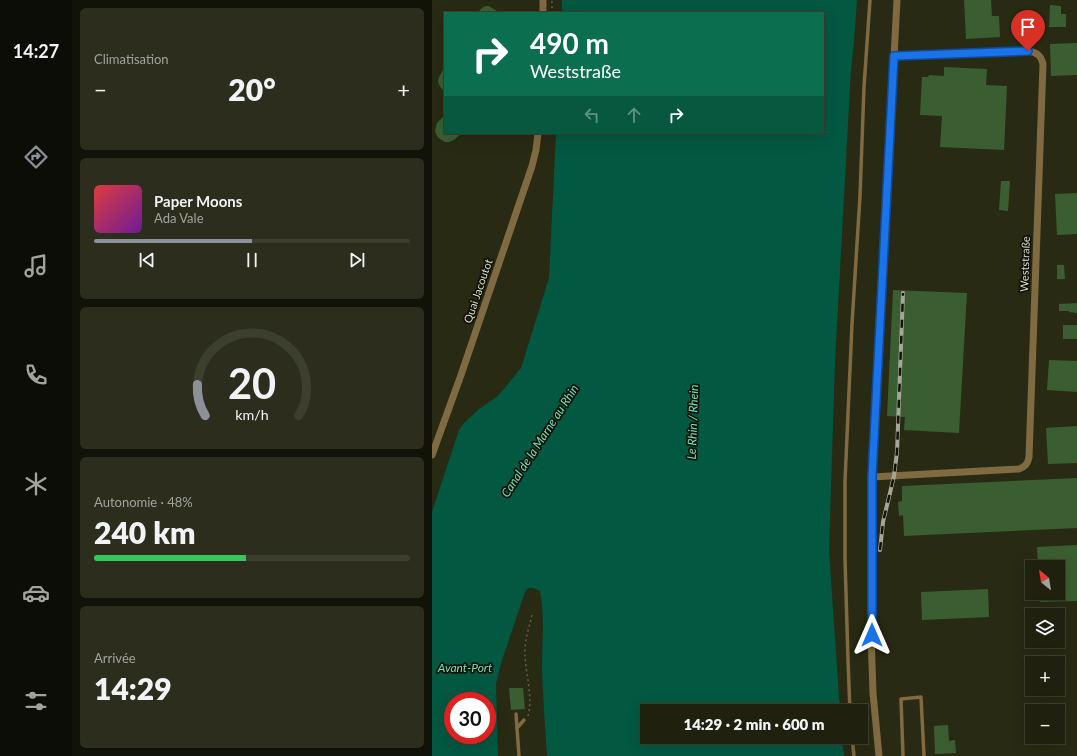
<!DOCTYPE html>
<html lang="fr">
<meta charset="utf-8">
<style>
:root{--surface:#1f200e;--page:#2c2d1c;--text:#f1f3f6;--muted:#a1a39e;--line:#3c3e2e;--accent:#8c9099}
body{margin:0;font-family:Lato,sans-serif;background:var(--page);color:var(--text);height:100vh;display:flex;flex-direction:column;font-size:15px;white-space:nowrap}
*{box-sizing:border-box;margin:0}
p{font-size:13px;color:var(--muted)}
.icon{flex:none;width:22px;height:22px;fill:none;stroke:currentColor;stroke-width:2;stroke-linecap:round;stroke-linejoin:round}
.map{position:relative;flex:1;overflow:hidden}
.sheet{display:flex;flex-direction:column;gap:8px;padding:8px;background:#111208;width:360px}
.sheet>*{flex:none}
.guide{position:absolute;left:12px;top:12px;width:380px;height:122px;border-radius:0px;box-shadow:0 4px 16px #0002,0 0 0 1px var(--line);background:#0b6e4f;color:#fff;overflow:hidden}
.needle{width:26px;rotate:330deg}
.buttons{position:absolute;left:593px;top:560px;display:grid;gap:8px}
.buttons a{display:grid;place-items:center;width:40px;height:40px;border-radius:0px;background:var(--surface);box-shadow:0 4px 16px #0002,0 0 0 1px var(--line);font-size:20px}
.speed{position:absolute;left:12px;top:692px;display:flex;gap:8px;font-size:20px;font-weight:700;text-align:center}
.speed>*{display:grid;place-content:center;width:52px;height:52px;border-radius:50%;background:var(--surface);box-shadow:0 4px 16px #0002,0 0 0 1px var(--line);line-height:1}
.speed .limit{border:6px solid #d22;background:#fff;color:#111}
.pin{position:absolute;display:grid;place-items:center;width:34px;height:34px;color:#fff;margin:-41px -17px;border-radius:50% 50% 50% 0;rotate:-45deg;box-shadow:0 0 4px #0007}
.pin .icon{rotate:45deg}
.me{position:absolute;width:44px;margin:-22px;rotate:0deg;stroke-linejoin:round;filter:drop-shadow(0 0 3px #0008)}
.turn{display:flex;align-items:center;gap:14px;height:84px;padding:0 20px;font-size:18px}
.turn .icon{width:52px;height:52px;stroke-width:2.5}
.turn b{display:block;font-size:28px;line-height:34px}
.lanes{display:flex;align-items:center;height:38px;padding:0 20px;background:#0003;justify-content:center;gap:20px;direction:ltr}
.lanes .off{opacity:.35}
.big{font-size:30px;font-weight:800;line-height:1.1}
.sheet .card{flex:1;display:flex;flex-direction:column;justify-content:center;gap:6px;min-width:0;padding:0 14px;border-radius:6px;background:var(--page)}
.sheet .dial{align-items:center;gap:0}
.dial svg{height:104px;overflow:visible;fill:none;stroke:var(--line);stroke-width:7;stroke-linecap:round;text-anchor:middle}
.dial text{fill:var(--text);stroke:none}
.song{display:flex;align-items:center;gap:12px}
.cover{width:48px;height:48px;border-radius:6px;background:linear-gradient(135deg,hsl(0 70% 55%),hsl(280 70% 35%))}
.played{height:4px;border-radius:2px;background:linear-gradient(90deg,var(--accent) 50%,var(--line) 50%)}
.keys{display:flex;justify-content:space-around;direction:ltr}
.heat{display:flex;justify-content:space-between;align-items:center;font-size:22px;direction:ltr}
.charge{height:6px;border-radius:3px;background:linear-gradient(90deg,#34c759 48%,var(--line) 0)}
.trip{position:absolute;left:208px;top:704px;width:228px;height:40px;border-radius:0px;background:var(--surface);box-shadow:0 4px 16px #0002,0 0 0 1px var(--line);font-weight:800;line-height:40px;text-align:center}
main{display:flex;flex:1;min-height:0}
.menu{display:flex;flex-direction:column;width:72px;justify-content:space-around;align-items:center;background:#0c0d06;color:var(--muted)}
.menu .icon{width:28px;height:28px}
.menu .active{color:var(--accent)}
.menu b{font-size:18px;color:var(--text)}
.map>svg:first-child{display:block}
.water{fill:#025841;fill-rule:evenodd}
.building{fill:#3a5e31}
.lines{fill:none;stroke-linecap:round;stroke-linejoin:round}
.path{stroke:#5f604c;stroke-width:1.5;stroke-dasharray:2 3;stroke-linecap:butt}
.service{stroke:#806a41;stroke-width:3.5}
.minor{stroke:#806a41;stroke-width:7}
.rail-casing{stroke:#a5a695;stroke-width:4}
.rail{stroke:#111208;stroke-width:2.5;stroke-dasharray:8;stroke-linecap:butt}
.route-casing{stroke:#114b97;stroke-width:10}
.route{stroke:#1a73e8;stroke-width:7}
.labels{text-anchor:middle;stroke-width:3.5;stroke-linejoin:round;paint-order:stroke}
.street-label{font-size:11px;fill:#dadbcd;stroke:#111208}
.water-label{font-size:12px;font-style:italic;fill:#77dfb9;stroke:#111208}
</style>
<main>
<nav class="menu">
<b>14:27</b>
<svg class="icon active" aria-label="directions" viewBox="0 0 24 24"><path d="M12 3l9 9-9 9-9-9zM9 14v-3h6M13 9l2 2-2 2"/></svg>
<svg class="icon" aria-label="music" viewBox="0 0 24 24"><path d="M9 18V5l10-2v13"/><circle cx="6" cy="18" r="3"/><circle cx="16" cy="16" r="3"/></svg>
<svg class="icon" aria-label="phone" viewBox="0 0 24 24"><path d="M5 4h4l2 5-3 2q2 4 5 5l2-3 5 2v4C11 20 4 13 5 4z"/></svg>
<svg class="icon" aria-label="climate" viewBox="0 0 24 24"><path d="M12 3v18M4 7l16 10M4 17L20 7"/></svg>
<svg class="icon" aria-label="car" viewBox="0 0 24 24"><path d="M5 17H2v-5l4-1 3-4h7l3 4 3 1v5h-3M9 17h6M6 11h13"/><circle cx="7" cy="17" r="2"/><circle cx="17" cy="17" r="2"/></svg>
<svg class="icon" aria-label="filters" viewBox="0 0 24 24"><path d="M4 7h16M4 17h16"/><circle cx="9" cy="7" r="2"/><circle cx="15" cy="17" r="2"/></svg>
</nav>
<section class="sheet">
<div class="card"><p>Climatisation</p>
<div class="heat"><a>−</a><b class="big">20°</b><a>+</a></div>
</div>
<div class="card">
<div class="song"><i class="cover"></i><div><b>Paper Moons</b><p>Ada Vale</p></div></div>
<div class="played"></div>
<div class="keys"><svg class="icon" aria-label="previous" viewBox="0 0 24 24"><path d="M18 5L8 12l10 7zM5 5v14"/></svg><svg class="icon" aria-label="pause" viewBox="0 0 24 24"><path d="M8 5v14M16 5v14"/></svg><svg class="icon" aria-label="next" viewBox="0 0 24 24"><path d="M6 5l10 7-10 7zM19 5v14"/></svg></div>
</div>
<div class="card dial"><svg viewBox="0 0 100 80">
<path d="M14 69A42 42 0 1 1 86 69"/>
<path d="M14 69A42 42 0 0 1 8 45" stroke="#8c9099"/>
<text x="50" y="56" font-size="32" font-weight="700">20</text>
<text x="50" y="72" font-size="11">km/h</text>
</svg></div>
<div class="card"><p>Autonomie · 48%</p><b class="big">240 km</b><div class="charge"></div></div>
<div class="card"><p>Arrivée</p><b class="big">14:29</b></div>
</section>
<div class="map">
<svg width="645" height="756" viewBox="0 0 645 756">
<rect width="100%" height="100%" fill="#292a13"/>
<path class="water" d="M 130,0 L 425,0 L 422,42 L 419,69 L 403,362 L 397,551 L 408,711 L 215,711 L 215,737 L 410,737 L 412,756 L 115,756 C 113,727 111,697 110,667 C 110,642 113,616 108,591 L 102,588 L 96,588 L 93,592 L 69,663 L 64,684 L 66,756 L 0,756 L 0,512 L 27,430 L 32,423 L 47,409 L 66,396 L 89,368 L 117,278 L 124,133 L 391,133 L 391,13 L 130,13 ZM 21,701 L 55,701 L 55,735 L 21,735 Z"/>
<g class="building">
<polygon points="532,0 559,0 560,16 567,16 568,37 534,39"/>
<polygon points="618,5 629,6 629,14 634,14 634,27 617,27"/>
<polygon points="54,6 57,6 68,13 45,13 51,7"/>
<polygon points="645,43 645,75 619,76 618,44"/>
<polygon points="13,66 13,93 7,85 6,81 7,77"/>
<polygon points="512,67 555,69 554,85 575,86 572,150 508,147 510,116 488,115 490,77 496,77 497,75 512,76"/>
<polygon points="13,115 13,133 30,133 22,140 17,142 13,142 8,139 5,136 3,131 5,123"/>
<polygon points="569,181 578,181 576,211 567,210"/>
<polygon points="645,193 645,234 625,235 623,194"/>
<polygon points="625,265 632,265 633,279 625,279"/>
<polygon points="461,290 535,293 527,433 472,430 473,417 455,416"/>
<polygon points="645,303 645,313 637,312 637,311 627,311 627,304"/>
<rect x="631" y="325" width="14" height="14"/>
<polygon points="617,360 645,361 645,392 615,390"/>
<polygon points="645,426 645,463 616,464 614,428"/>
<polygon points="645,478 645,528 472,536 471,515 467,516 466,502 470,501 470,486"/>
<polygon points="645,545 645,601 608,602 608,593 626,593 626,567 606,567 605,547"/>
<polygon points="556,589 557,617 490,620 489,592"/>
<polygon points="77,688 91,688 93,709 79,710"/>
<polygon points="516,725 517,741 523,740 524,753 503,754 502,726"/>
</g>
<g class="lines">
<g class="path">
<polyline points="120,13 120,0"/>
<path d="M 96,716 C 101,699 94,674 93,656 C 92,642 97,628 100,615"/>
</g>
<g class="service">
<polyline points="418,711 416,660 413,559 413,481 420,324 428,196 432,87 438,0"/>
<polyline points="84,714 87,756"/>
<polyline points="85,728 92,720"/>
<polyline points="420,737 422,756"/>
<polyline points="471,756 469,699 489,697 492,756"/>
</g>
<g class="minor">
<polyline points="111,13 111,0"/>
<polyline points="0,455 29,375 100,166 104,150 106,133"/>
<path d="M 440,477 L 587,469 C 593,467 596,464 597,457 L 611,64 C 609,55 604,52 596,51 L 462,56"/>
<polyline points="447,756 441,693 439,635 440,477 465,0"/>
</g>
<g class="rail-casing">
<polyline id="rail" points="448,550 451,522 462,476 465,452 471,293"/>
</g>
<use href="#rail" class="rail"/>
</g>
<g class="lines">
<g class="route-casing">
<polyline id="route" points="440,635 440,477 462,56 596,51"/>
</g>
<use href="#route" class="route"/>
</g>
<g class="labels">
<g class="street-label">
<text transform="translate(593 264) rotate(-88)" y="4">Weststraße</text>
<text transform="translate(46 291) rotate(-71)" y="4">Quai Jacoutot</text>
</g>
<g class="water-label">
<text transform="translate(261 422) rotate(-88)" y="4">Le Rhin / Rhein</text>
<text transform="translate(108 441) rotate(-57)" y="4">Canal de la Marne au Rhin</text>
<text x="33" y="672">Avant-Port</text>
</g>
</g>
</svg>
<div class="buttons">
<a><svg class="needle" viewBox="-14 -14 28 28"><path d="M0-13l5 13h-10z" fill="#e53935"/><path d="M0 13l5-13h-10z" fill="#a1a39e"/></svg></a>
<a><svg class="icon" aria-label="layers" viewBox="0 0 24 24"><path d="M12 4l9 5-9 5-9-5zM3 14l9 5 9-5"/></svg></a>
<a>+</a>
<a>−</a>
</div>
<div class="speed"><div class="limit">30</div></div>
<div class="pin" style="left:596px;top:51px;background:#d93025"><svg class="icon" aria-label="arrive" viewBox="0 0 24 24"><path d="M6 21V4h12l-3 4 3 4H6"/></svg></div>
<svg class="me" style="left:440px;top:635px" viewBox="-20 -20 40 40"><path d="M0-17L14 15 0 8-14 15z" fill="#1a73e8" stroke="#fff" stroke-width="4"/></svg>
<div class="trip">14:29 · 2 min · 600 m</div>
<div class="guide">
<div class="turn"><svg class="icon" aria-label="right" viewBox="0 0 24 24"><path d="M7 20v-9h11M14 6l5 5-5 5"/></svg><div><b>490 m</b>Weststraße</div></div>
<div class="lanes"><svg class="icon off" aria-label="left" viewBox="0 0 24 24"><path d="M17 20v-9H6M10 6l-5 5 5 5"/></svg><svg class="icon off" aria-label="ahead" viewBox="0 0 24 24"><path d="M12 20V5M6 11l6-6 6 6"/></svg><svg class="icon" aria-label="right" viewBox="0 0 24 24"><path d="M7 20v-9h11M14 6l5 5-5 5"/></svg></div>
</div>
</div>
</main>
